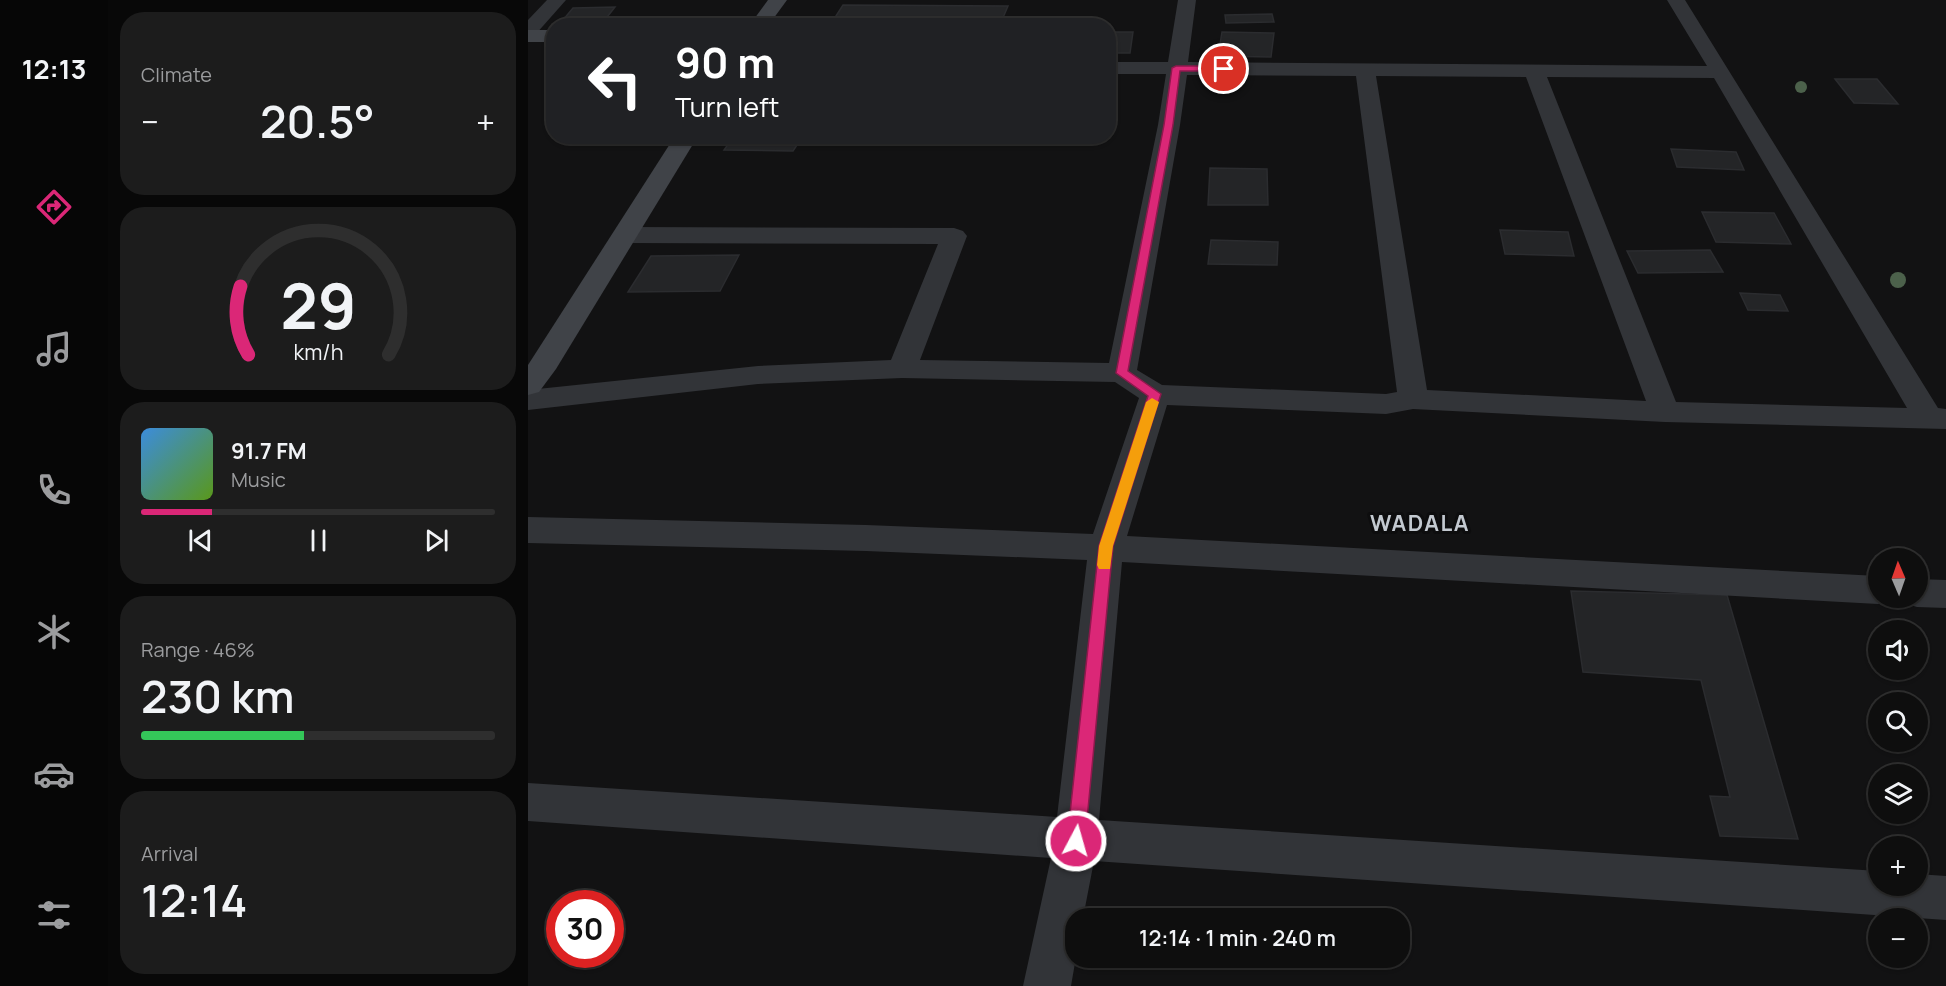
<!DOCTYPE html>
<meta charset="utf-8">
<style>
:root{--surface:#0e0e0e;--page:#1c1c1c;--text:#f1f3f6;--muted:#9b9c9e;--line:#2e2e2e;--accent:#db2777}
body{margin:0;font-family:Manrope,sans-serif;background:var(--page);color:var(--text);height:100vh;display:flex;flex-direction:column;font-size:22px;white-space:nowrap}
*{box-sizing:border-box;margin:0}
p{font-size:20px;color:var(--muted)}
.icon{flex:none;width:33px;height:33px;fill:none;stroke:currentColor;stroke-width:2;stroke-linecap:round;stroke-linejoin:round}
.map{position:relative;flex:1;overflow:hidden}
.details{display:flex;flex-direction:column;gap:12px;padding:12px;background:#080808;width:420px}
.details>*{flex:none}
.guide{position:absolute;left:18px;top:18px;width:570px;height:126px;border-radius:24px;box-shadow:0 2px 4px #0004,0 0 0 2px var(--line);background:#202124;color:#fff;overflow:hidden}
.needle{width:39px;rotate:358deg}
.tools{position:absolute;left:1340px;top:548px;display:grid;gap:12px}
.tools a{display:grid;place-items:center;width:60px;height:60px;border-radius:50%;background:var(--surface);box-shadow:0 2px 4px #0004,0 0 0 2px var(--line);font-size:30px}
.speed{position:absolute;left:18px;top:890px;display:flex;gap:12px;font-size:30px;font-weight:700;text-align:center}
.speed>*{display:grid;place-content:center;width:78px;height:78px;border-radius:50%;background:var(--surface);box-shadow:0 2px 4px #0004,0 0 0 2px var(--line);line-height:1}
.speed .limit{border:9px solid #d22;background:#fff;color:#111}
.pin{position:absolute;display:grid;place-items:center;width:51px;height:51px;color:#fff;margin:-26px;border:3px solid #fff;border-radius:50%;box-shadow:0 2px 6px #0007}
.me{position:absolute;width:66px;margin:-33px;rotate:6deg;stroke-linejoin:round;filter:drop-shadow(0 0 4px #0008)}
.turn{display:flex;align-items:center;gap:21px;height:126px;padding:0 30px;font-size:27px}
.turn .icon{width:78px;height:78px;stroke-width:2.5}
.turn b{display:block;font-size:42px;line-height:51px}
.big{font-size:45px;font-weight:600;line-height:1.1}
.details .tile{flex:1;display:flex;flex-direction:column;justify-content:center;gap:9px;min-width:0;padding:0 21px;border-radius:24px;background:var(--page)}
.details .dial{align-items:center;gap:0}
.dial svg{height:156px;overflow:visible;fill:none;stroke:var(--line);stroke-width:7;stroke-linecap:round;text-anchor:middle}
.dial text{fill:var(--text);stroke:none}
.song{display:flex;align-items:center;gap:18px}
.cover{width:72px;height:72px;border-radius:9px;background:linear-gradient(135deg,hsl(210 70% 55%),hsl(90 70% 35%))}
.played{height:6px;border-radius:3px;background:linear-gradient(90deg,var(--accent) 20%,var(--line) 20%)}
.keys{display:flex;justify-content:space-around;direction:ltr}
.heat{display:flex;justify-content:space-between;align-items:center;font-size:33px;direction:ltr}
.charge{height:9px;border-radius:4px;background:linear-gradient(90deg,#34c759 46%,var(--line) 0)}
.trip{position:absolute;left:537px;top:908px;width:345px;height:60px;border-radius:24px;background:var(--surface);box-shadow:0 2px 4px #0004,0 0 0 2px var(--line);font-weight:600;line-height:60px;text-align:center}
main{display:flex;flex:1;min-height:0}
.tab-bar{display:flex;flex-direction:column;width:108px;justify-content:space-around;align-items:center;background:#060606;color:var(--muted)}
.tab-bar .icon{width:42px;height:42px}
.tab-bar .active{color:var(--accent)}
.tab-bar b{font-size:27px;color:var(--text)}
.map>svg:first-child{display:block}
.building{fill:#242527;stroke:#2b2c2f;stroke-width:1.5}
.lines{fill:none;stroke-linecap:round;stroke-linejoin:round}
.street{fill:#323438;fill-rule:evenodd}
.secondary{fill:#404348;fill-rule:evenodd}
.tree{fill:#4c614b}
.route{fill:#db2777;stroke:#8e194d;stroke-width:1.5}
.slow{fill:#f59e0b}
.labels{text-anchor:middle;stroke-width:6;stroke-linejoin:round;paint-order:stroke}
.district-label{font-size:22px;font-weight:bold;letter-spacing:1.5px;fill:#c3c9d0;stroke:#0d0d0e}
</style>
<main>
<nav class="tab-bar">
<b>12:13</b>
<svg class="icon active" aria-label="directions" viewBox="0 0 24 24"><path d="M12 3l9 9-9 9-9-9zM9 14v-3h6M13 9l2 2-2 2"/></svg>
<svg class="icon" aria-label="music" viewBox="0 0 24 24"><path d="M9 18V5l10-2v13"/><circle cx="6" cy="18" r="3"/><circle cx="16" cy="16" r="3"/></svg>
<svg class="icon" aria-label="phone" viewBox="0 0 24 24"><path d="M5 4h4l2 5-3 2q2 4 5 5l2-3 5 2v4C11 20 4 13 5 4z"/></svg>
<svg class="icon" aria-label="climate" viewBox="0 0 24 24"><path d="M12 3v18M4 7l16 10M4 17L20 7"/></svg>
<svg class="icon" aria-label="car" viewBox="0 0 24 24"><path d="M5 17H2v-5l4-1 3-4h7l3 4 3 1v5h-3M9 17h6M6 11h13"/><circle cx="7" cy="17" r="2"/><circle cx="17" cy="17" r="2"/></svg>
<svg class="icon" aria-label="filters" viewBox="0 0 24 24"><path d="M4 7h16M4 17h16"/><circle cx="9" cy="7" r="2"/><circle cx="15" cy="17" r="2"/></svg>
</nav>
<section class="details">
<div class="tile"><p>Climate</p>
<div class="heat"><a>−</a><b class="big">20.5°</b><a>+</a></div>
</div>
<div class="tile dial"><svg viewBox="0 0 100 80">
<path d="M14 69A42 42 0 1 1 86 69"/>
<path d="M14 69A42 42 0 0 1 10 34" stroke="#db2777"/>
<text x="50" y="56" font-size="32" font-weight="700">29</text>
<text x="50" y="72" font-size="11">km/h</text>
</svg></div>
<div class="tile">
<div class="song"><i class="cover"></i><div><b>91.7 FM</b><p>Music</p></div></div>
<div class="played"></div>
<div class="keys"><svg class="icon" aria-label="previous" viewBox="0 0 24 24"><path d="M18 5L8 12l10 7zM5 5v14"/></svg><svg class="icon" aria-label="pause" viewBox="0 0 24 24"><path d="M8 5v14M16 5v14"/></svg><svg class="icon" aria-label="next" viewBox="0 0 24 24"><path d="M6 5l10 7-10 7zM19 5v14"/></svg></div>
</div>
<div class="tile"><p>Range · 46%</p><b class="big">230 km</b><div class="charge"></div></div>
<div class="tile"><p>Arrival</p><b class="big">12:14</b></div>
</section>
<div class="map">
<svg width="1418" height="986" viewBox="0 0 1418 986">
<rect width="100%" height="100%" fill="#121213"/>
<g class="building">
<polygon points="315,5 480,6 474,20 306,19"/>
<polygon points="87,7 72,26 30,26 45,8"/>
<polygon points="744,14 746,22 698,23 697,15"/>
<polygon points="580,32 605,32 602,53 580,53"/>
<polygon points="694,32 746,33 743,57 690,56"/>
<polygon points="1307,79 1349,79 1370,104 1326,103"/>
<polygon points="206,136 379,136 375,144 271,142 265,151 196,150"/>
<polygon points="1143,149 1208,152 1216,170 1149,167"/>
<polygon points="682,168 739,169 740,205 680,205"/>
<polygon points="1174,212 1246,213 1263,244 1188,242"/>
<polygon points="972,230 1040,232 1046,256 977,254"/>
<polygon points="683,240 750,242 749,265 680,264"/>
<polygon points="1182,250 1195,272 1110,273 1099,251"/>
<polygon points="211,255 192,291 100,292 123,256"/>
<polygon points="1212,293 1252,295 1260,311 1220,310"/>
<polygon points="1043,591 1199,595 1270,839 1192,836 1182,796 1202,797 1173,680 1055,672"/>
</g>
<g class="lines">
<g class="street">
<polygon points="19,0 38,0 7,35 0,37 0,20"/>
<path d="M 650,0 L 668,0 L 660,62 L 1179,66 L 1139,0 L 1157,0 L 1410,408 L 1418,409 L 1418,429 L 1137,422 L 885,409 L 858,414 L 639,405 L 599,536 L 1350,576 L 1350,597 L 1364,597 L 1363,600 L 1350,604 L 594,562 L 571,820 L 1350,871 L 1350,885 L 1389,885 L 1389,874 L 1418,876 L 1418,920 L 566,861 L 555,918 L 548,918 L 548,957 L 543,986 L 495,986 L 523,858 L 0,821 L 0,783 L 529,817 L 559,560 L 338,551 L 0,543 L 0,517 L 338,525 L 565,534 L 611,398 L 587,382 L 374,378 L 230,384 L 0,410 L 0,390 L 230,366 L 363,360 L 410,244 L 98,243 L 89,240 L 85,235 L 89,230 L 98,227 L 426,228 L 435,231 L 439,236 L 392,360 L 581,363 L 630,125 L 638,74 L 580,74 L 580,62 L 640,62 ZM 659,75 L 828,76 L 869,392 L 858,394 L 634,385 L 609,370 L 652,125 ZM 848,76 L 998,77 L 1118,401 L 899,390 ZM 1019,77 L 1186,78 L 1379,408 L 1148,402 Z"/>
<polygon points="1389,579 1418,580 1418,608 1389,607 1376,603 1373,597 1389,597"/>
</g>
<g class="secondary">
<polygon points="240,0 259,0 240,26 221,26"/>
<rect x="0" y="30" width="26" height="12"/>
<polygon points="147,136 170,136 28,369 11,392 0,395 0,365"/>
</g>
</g>
<g class="tree">
<circle cx="1273" cy="87" r="6"/>
<circle cx="1370" cy="280" r="8"/>
</g>
<polygon class="route" points="648,66 696,66 700,69 696,71 652,71 645,125 600,371 633,394 585,546 557,841 554,847 548,849 542,847 539,841 571,546 620,396 588,373 636,125 644,68"/>
<polygon class="slow" points="624,398 631,402 585,546 582,569 571,569 569,565 571,546 618,402"/>
<g class="labels">
<g class="district-label">
<text x="892" y="531">WADALA</text>
</g>
</g>
</svg>
<div class="tools">
<a><svg class="needle" viewBox="-14 -14 28 28"><path d="M0-13l5 13h-10z" fill="#e53935"/><path d="M0 13l5-13h-10z" fill="#9b9c9e"/></svg></a>
<a><svg class="icon" aria-label="sound" viewBox="0 0 24 24"><path d="M4 9h4l5-4v14l-5-4H4zM17 9q2 3 0 6"/></svg></a>
<a><svg class="icon" aria-label="search" viewBox="0 0 24 24"><circle cx="10" cy="10" r="6"/><path d="M15 15l6 6"/></svg></a>
<a><svg class="icon" aria-label="layers" viewBox="0 0 24 24"><path d="M12 4l9 5-9 5-9-5zM3 14l9 5 9-5"/></svg></a>
<a>+</a>
<a>−</a>
</div>
<div class="speed"><div class="limit">30</div></div>
<div class="pin" style="left:696px;top:69px;background:#d93025"><svg class="icon" aria-label="arrive" viewBox="0 0 24 24"><path d="M6 21V4h12l-3 4 3 4H6"/></svg></div>
<svg class="me" style="left:548px;top:841px" viewBox="-20 -20 40 40"><circle r="17" fill="#db2777" stroke="#fff" stroke-width="3"/><path d="M0-11L8 9 0 5-8 9z" fill="#fff"/></svg>
<div class="trip">12:14 · 1 min · 240 m</div>
<div class="guide">
<div class="turn"><svg class="icon" aria-label="left" viewBox="0 0 24 24"><path d="M17 20v-9H6M10 6l-5 5 5 5"/></svg><div><b>90 m</b>Turn left</div></div>
</div>
</div>
</main>
